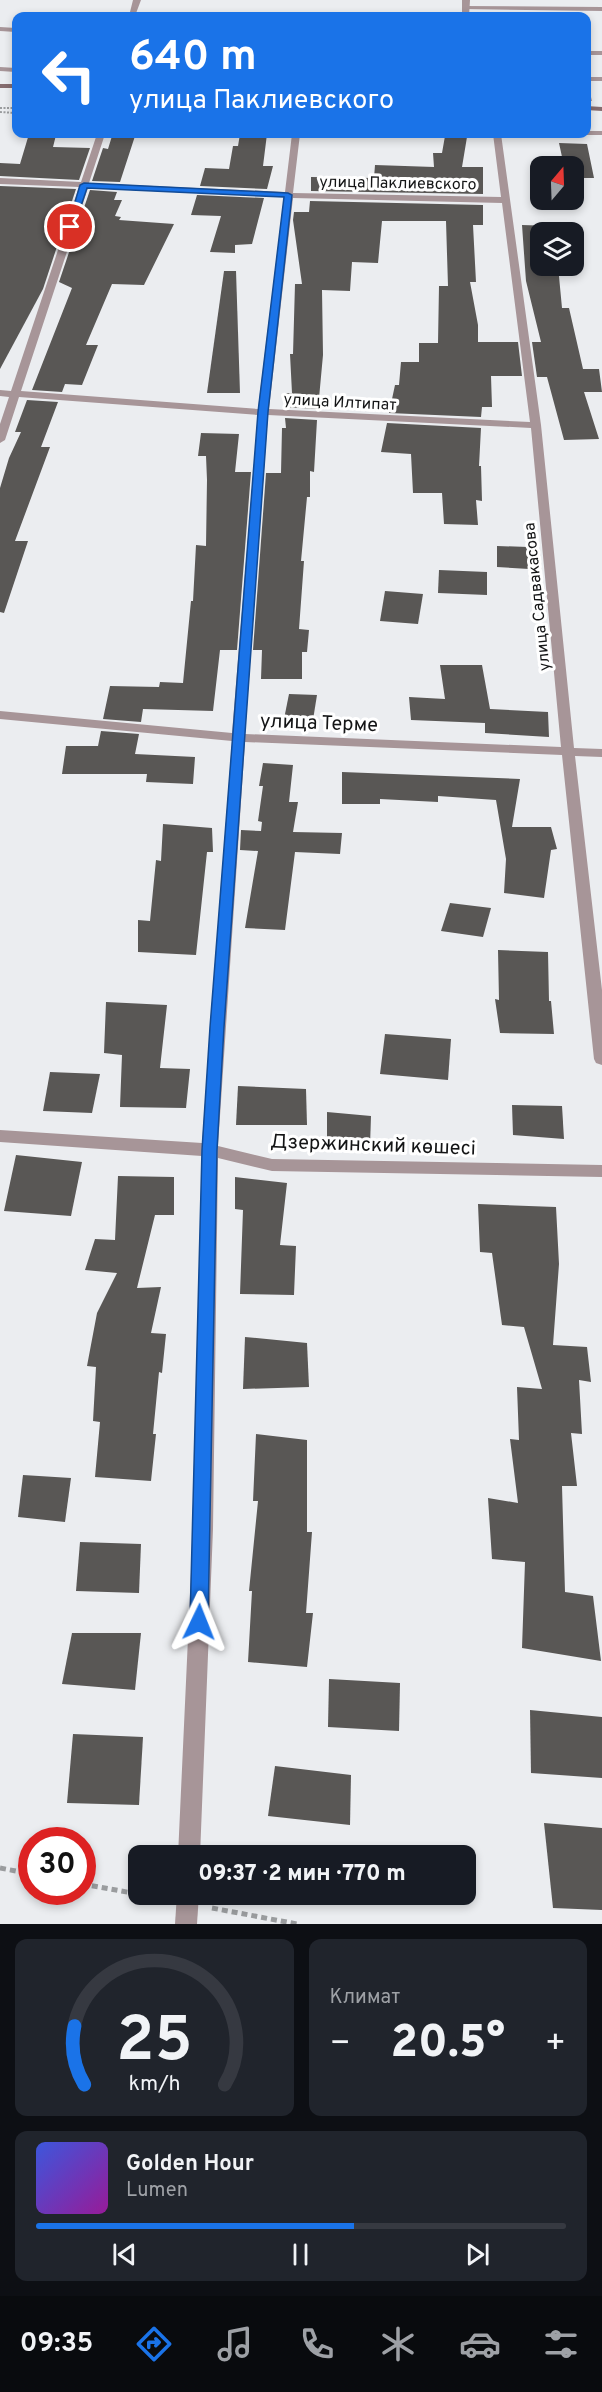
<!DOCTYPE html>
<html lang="ru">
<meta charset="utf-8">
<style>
:root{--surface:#171b24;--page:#20242c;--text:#f1f3f6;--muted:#9ea1a6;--line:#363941;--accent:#1a73e8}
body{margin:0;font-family:Overpass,sans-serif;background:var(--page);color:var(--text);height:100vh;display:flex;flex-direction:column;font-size:22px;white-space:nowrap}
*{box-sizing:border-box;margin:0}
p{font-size:20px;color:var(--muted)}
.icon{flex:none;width:33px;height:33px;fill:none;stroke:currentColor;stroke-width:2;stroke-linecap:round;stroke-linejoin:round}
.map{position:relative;height:1924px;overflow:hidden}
.panel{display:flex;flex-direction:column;gap:15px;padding:15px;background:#0d0f14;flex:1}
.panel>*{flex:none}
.hud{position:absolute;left:12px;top:12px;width:579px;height:126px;border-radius:12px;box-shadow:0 3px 9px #0003;background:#1a73e8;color:#fff;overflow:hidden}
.needle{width:39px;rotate:19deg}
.tools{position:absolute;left:530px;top:156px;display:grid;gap:12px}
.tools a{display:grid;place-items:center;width:54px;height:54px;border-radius:12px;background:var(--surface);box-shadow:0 3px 9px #0003;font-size:30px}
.speed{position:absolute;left:18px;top:1827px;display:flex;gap:12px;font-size:30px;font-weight:700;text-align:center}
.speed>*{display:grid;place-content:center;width:78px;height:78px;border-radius:50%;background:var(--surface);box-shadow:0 3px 9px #0003;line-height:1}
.speed .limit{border:9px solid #d22;background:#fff;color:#111}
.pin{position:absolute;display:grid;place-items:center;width:51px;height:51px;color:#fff;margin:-26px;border:3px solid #fff;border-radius:50%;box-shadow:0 2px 6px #0007}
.me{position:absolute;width:66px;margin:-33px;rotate:2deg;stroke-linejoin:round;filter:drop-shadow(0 0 4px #0008)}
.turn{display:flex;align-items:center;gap:21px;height:126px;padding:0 18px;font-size:27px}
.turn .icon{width:78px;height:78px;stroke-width:2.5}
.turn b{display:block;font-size:42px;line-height:51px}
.big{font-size:45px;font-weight:800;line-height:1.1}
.panel .tile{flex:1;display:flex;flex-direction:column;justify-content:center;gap:9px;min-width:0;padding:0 21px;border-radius:12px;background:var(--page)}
.panel .dial{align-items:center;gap:0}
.dial svg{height:156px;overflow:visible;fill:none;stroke:var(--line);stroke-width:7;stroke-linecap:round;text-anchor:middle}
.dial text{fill:var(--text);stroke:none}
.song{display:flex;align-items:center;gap:18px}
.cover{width:72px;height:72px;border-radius:9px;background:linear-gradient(135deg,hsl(230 70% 55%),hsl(300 70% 35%))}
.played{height:6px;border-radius:3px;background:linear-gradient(90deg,var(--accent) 60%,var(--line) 60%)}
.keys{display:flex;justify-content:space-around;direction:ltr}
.heat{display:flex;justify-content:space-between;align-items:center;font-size:33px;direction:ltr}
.panel .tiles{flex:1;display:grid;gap:15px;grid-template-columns:1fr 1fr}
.tile:last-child{grid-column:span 2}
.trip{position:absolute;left:128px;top:1845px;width:348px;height:60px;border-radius:12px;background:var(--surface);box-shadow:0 3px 9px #0003;font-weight:800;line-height:60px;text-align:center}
.menu{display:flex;height:96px;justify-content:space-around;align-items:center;background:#090b0e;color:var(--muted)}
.menu .icon{width:42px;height:42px}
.menu .active{color:var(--accent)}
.menu b{font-size:27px;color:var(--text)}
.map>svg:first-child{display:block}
.building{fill:#595755}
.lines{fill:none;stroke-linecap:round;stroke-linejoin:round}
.path-far1{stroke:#9a9c9e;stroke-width:2;stroke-dasharray:2 1.5;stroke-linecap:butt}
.path{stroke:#9a9c9e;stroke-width:5;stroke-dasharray:6 4;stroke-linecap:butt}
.service{fill:#a79598;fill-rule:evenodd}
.minor{fill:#a79598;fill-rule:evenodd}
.secondary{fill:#856c6f;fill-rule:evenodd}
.route{fill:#1a73e8;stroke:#114b97;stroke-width:1.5}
.labels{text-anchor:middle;stroke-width:6;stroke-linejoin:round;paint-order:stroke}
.far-street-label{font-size:16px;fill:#141516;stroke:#fff}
.street-label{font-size:20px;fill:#141516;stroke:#fff}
</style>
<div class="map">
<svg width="602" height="1924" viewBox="0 0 602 1924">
<rect width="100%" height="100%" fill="#ebedf0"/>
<g class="building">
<polygon points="29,134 56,135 53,147 90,148 79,180 0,176 0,163 20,164"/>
<polygon points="240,134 267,134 263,166 273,166 267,189 200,186 205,168 229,169 233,146 238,146"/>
<polygon points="112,136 135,136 120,182 92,181 103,148 108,149"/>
<polygon points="445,136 467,137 462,167 483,167 483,194 311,191 311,177 374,178 375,165 434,167 433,153 442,153"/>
<polygon points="559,143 587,144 594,178 573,178 573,166 564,166"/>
<polygon points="0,186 76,189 43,289 0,369"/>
<polygon points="90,190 117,192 114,200 122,200 115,216 121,217 119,220 174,224 144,285 112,284 86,345 98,345 82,385 65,384 62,392 32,390 72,288 59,282"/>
<polygon points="197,195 264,198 252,244 235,245 235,253 210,252 221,216 191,215"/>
<polygon points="310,201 483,205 483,225 473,225 476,282 470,282 478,325 478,342 518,342 522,376 491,376 492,407 482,407 481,417 389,413 395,385 399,385 401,362 419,362 419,343 438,343 439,286 448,286 446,221 382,221 378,263 352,262 350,291 322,290 323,355 318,409 284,407 284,393 292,393 290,354 293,354 295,284 302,284 293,220 294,212 309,212"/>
<polygon points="522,225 553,226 554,232 540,232 540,266 558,266 562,308 569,308 583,369 599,369 602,392 584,392 599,439 564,440 547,377 537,377 532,342 541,342 526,281"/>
<polygon points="224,271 236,271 240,393 207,393"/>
<polygon points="27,400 58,402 41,447 50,447 15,541 28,541 4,613 0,612 0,488 9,458 21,432 15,432"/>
<polygon points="285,418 317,420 314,472 310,471 310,497 307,497 301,561 304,561 299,629 309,630 307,652 302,652 302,679 261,679 262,650 253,650 266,473 281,473 282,428 286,428"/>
<polygon points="387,423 481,428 479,466 481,466 482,501 476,500 478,525 444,524 442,493 413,493 411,454 381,452"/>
<polygon points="201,433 239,434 235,472 251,472 237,650 220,650 213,711 143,709 141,722 103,719 110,686 159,687 160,682 183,683 191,601 193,601 196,545 206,546 207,480 206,456 198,456"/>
<polygon points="497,546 528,547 529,569 497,567"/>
<polygon points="439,570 487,572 487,595 438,593"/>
<polygon points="385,591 423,594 418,624 380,621"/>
<polygon points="440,665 482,665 490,709 548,712 549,737 485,733 485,723 411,720 409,697 445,699"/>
<polygon points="289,694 317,695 312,726 283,724"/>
<polygon points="101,731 139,734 135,754 195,757 193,784 146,782 147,774 62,774 66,746 98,746"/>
<polygon points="263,763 293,765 289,802 298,802 293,832 342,833 340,854 295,852 285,930 245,928 258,851 240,850 241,830 261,831 262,822 258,821 263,786 259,786"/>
<polygon points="342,772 520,779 512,827 551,827 557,849 551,850 544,898 504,893 506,859 496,800 438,796 438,802 380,799 380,804 342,804"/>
<polygon points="163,824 212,828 213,852 207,852 196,955 138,952 138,920 150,921 156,860 161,861"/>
<polygon points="450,903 491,908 483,937 441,931"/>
<polygon points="498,950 548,952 549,1001 551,1001 554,1034 500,1033 495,999 499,1000"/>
<polygon points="106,1002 167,1005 160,1068 190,1069 186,1108 120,1107 122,1055 104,1053"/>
<polygon points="385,1034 451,1039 448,1080 380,1074"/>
<polygon points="50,1072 100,1074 92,1113 43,1111"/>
<polygon points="238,1086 306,1089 307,1125 236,1125"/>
<polygon points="512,1105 562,1106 564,1139 513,1135"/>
<polygon points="327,1112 371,1116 370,1146 327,1143"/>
<polygon points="16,1155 82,1162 71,1216 4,1211"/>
<polygon points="118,1176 174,1177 174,1215 155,1215 137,1288 161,1287 151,1333 166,1334 162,1373 159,1372 153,1434 156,1434 151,1481 95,1477 100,1422 93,1421 96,1367 87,1366 97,1313 117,1273 85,1270 95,1239 115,1240"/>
<polygon points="235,1177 287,1183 280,1245 296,1246 294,1295 240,1294 243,1210 235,1209"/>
<polygon points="478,1204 556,1207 559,1264 553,1345 587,1347 591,1382 579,1380 582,1434 571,1433 577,1486 562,1486 565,1592 593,1596 601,1661 522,1648 525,1562 492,1559 488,1498 518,1503 510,1439 519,1440 517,1387 542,1389 524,1327 502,1325 492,1253 480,1252"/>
<polygon points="245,1337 307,1343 309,1387 243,1389"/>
<polygon points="256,1434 307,1440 307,1532 312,1532 306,1613 313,1613 307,1667 248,1662 252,1591 249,1591 258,1501 253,1501"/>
<polygon points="23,1475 71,1478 65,1522 18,1517"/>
<polygon points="80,1542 141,1544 139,1593 76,1591"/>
<polygon points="72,1633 141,1633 135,1690 62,1684"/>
<polygon points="329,1679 400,1683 399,1731 328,1727"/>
<polygon points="530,1710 602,1717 602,1778 531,1773"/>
<polygon points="73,1734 143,1737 139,1805 67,1803"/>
<polygon points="275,1766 351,1775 350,1825 268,1816"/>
<polygon points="544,1823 602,1828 602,1910 553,1908"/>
</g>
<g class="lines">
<g class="path-far1">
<polyline points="0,108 16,108"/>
<polyline points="0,112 16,113"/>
</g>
<g class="path">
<polyline points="0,1868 32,1874"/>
<polyline points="82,1884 138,1894"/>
<polyline points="140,1894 163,1899"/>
<polyline points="212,1908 297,1924"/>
</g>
<g class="service">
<polygon points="465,6 602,7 602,11 463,9"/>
<rect x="586" y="51" width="16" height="4"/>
<polygon points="0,67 16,68 16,72 0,71"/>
</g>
<g class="minor">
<polygon points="133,0 141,0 135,16 129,16"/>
<polygon points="462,0 470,0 469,16 462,16"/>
<polygon points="0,27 16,28 16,32 0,31"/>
<rect x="586" y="77" width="16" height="4"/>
<polygon points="586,91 590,93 592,101 586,101"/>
<polygon points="586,131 602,131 602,135 583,135 586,134"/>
<path d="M 97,134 L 105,134 L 89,183 L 285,192 L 292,134 L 300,134 L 293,193 L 501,197 L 493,134 L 501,134 L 541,425 L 574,748 L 602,749 L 602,757 L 575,756 L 602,990 L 602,1065 L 596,1063 L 594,1059 L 562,755 L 245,742 L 218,1146 L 272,1159 L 602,1165 L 602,1177 L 272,1171 L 218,1158 L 213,1529 L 200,1856 L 178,1856 L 193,1529 L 202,1156 L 0,1142 L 0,1130 L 202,1143 L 232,741 L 0,719 L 0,711 L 232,733 L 258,415 L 19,397 L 5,440 L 0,443 L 0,424 L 9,397 L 0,396 L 0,390 L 11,391 L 79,187 L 0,184 L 0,178 L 81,182 ZM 88,188 L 284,197 L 258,409 L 21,391 ZM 293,198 L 502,203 L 530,422 L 269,409 ZM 268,415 L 531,428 L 561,747 L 245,734 Z"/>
<polygon points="177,1894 199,1894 197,1924 175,1924"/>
</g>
<g class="secondary">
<rect x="0" y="84" width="16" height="4"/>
<polygon points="586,106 602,107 602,111 586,110"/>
</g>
</g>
<polygon class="route" points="84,183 288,193 292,195 268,412 224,1027 217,1150 208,1622 206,1628 199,1631 192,1628 190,1622 202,1150 210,1027 258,412 284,197 87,188 74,227 67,229 80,185"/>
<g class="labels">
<g class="far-street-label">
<text transform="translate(398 182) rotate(1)" y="6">улица Паклиевского</text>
<text transform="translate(340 401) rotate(3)" y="6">улица Илтипат</text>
<text transform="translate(536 597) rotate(-96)" y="6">улица Садвакасова</text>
</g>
<g class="street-label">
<text transform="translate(319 722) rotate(2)" y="7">улица Терме</text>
<text transform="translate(373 1144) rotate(2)" y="7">Дзержинский көшесі</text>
</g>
</g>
</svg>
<div class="tools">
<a><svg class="needle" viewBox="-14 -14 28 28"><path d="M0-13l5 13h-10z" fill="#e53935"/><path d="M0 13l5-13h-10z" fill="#9ea1a6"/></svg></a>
<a><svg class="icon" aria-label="layers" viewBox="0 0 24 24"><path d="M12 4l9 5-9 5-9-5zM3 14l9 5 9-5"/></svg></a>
</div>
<div class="speed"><div class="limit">30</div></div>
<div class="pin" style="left:70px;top:227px;background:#d93025"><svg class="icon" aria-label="arrive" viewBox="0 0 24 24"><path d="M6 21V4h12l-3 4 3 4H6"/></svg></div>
<svg class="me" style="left:199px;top:1622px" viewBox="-20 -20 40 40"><path d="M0-17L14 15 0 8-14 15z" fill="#1a73e8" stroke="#fff" stroke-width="4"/></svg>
<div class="trip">09:37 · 2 мин · 770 m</div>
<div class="hud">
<div class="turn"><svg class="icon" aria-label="left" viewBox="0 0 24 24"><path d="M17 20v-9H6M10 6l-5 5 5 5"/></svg><div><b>640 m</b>улица Паклиевского</div></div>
</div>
</div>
<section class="panel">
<div class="tiles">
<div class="tile dial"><svg viewBox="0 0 100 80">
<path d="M14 69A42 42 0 1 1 86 69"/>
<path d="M14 69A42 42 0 0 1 9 39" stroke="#1a73e8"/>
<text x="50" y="56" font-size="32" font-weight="700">25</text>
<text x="50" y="72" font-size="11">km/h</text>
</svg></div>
<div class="tile"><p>Климат</p>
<div class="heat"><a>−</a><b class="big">20.5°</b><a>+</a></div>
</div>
<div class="tile">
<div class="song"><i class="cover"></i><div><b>Golden Hour</b><p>Lumen</p></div></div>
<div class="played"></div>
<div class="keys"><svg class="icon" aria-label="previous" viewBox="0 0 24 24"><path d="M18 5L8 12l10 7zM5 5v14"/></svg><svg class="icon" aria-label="pause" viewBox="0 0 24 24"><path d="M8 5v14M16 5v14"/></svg><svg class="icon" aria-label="next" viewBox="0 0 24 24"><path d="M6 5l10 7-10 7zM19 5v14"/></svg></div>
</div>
</div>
</section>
<nav class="menu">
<b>09:35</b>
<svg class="icon active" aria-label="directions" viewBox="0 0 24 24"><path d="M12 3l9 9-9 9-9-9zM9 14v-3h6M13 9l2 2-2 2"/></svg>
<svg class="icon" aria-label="music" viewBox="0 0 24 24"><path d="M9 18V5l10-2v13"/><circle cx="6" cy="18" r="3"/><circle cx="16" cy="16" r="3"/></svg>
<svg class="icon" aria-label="phone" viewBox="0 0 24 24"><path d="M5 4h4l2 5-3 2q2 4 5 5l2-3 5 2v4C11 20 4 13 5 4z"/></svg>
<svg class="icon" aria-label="climate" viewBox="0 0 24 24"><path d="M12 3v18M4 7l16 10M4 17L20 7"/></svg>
<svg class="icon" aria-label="car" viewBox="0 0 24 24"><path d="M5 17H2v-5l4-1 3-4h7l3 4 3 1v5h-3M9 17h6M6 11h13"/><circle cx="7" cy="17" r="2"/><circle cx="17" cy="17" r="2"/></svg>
<svg class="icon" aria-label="filters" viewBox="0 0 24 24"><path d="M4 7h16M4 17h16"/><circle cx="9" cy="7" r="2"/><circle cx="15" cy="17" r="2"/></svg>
</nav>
